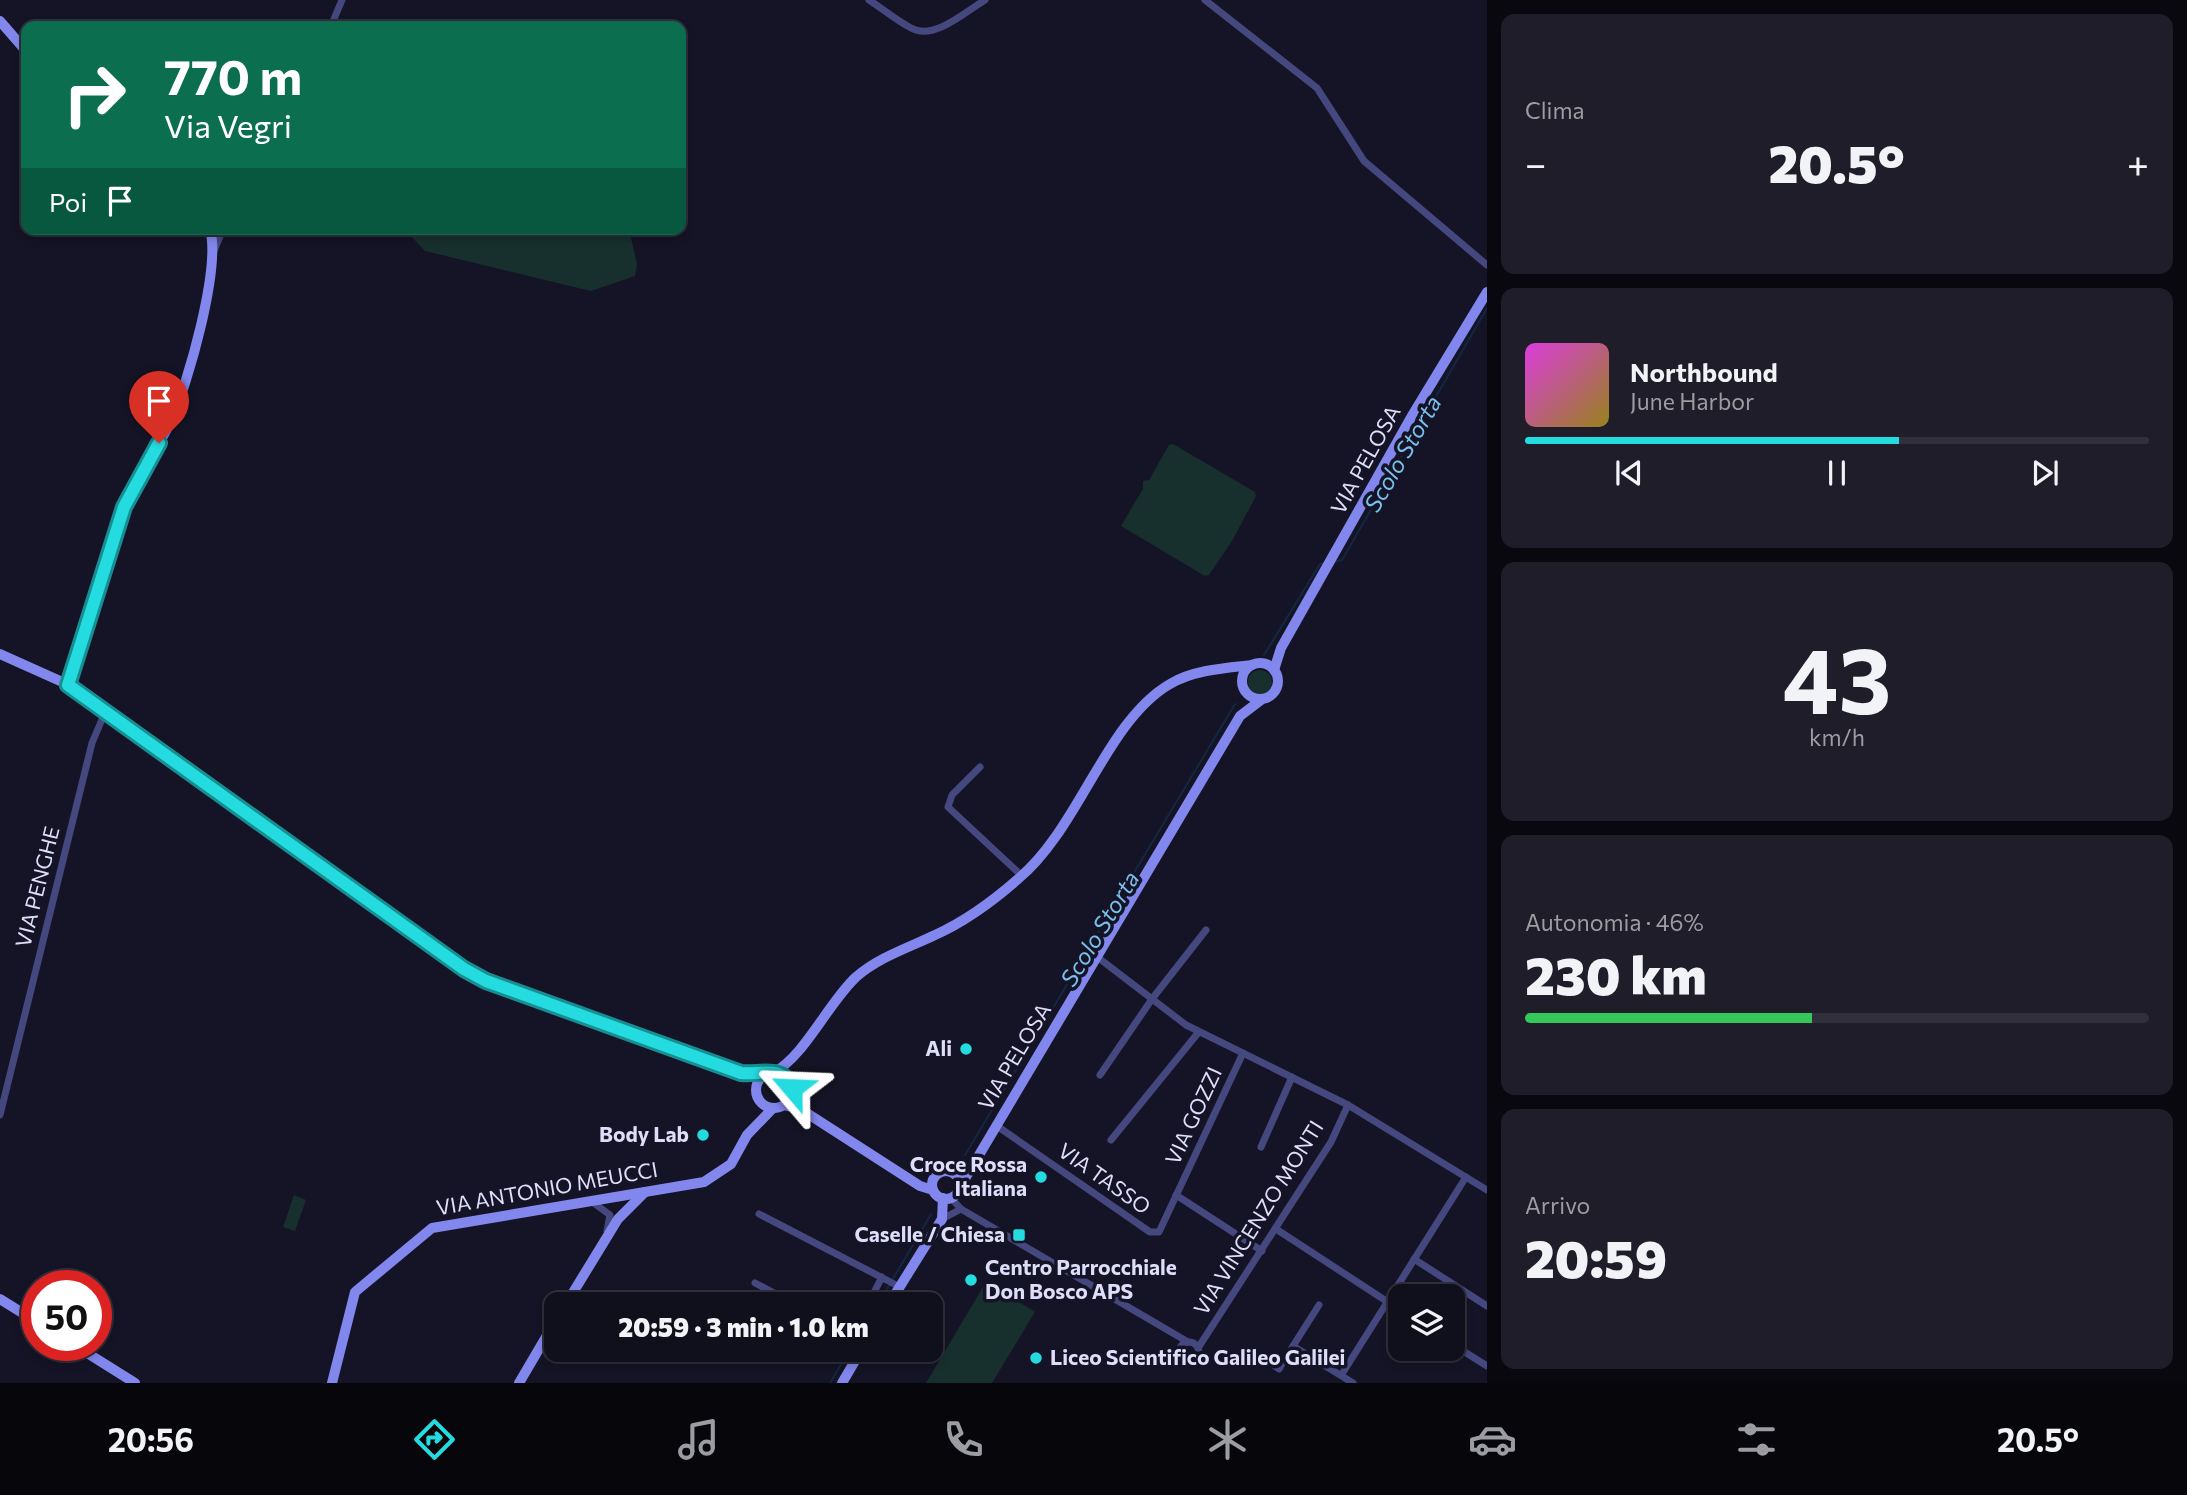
<!DOCTYPE html>
<html lang="it">
<meta charset="utf-8">
<style>
:root{--surface:#100f1c;--page:#1e1d29;--text:#f1f3f6;--muted:#9c9ca3;--line:#302f3b;--accent:#24dbe0}
body{margin:0;font-family:Commissioner,sans-serif;background:var(--page);color:var(--text);height:100vh;display:flex;flex-direction:column;font-size:26px;white-space:nowrap}
*{box-sizing:border-box;margin:0}
p{font-size:23px;color:var(--muted)}
.icon{flex:none;width:38px;height:38px;fill:none;stroke:currentColor;stroke-width:2;stroke-linecap:round;stroke-linejoin:round}
.map{position:relative;flex:1;overflow:hidden}
.panel{display:flex;flex-direction:column;gap:14px;padding:14px;background:#09080f;width:700px}
.panel>*{flex:none}
.guide{position:absolute;left:21px;top:21px;width:665px;height:214px;border-radius:14px;box-shadow:0 4px 10px #0003,0 0 0 2px var(--line);background:#0b6e4f;color:#fff;overflow:hidden}
.tools{position:absolute;left:1388px;top:1284px;display:grid;gap:14px}
.tools a{display:grid;place-items:center;width:77px;height:77px;border-radius:14px;background:var(--surface);box-shadow:0 4px 10px #0003,0 0 0 2px var(--line);font-size:35px}
.speed{position:absolute;left:21px;top:1270px;display:flex;gap:14px;font-size:35px;font-weight:700;text-align:center}
.speed>*{display:grid;place-content:center;width:91px;height:91px;border-radius:50%;background:var(--surface);box-shadow:0 4px 10px #0003,0 0 0 2px var(--line);line-height:1}
.speed .limit{border:10px solid #d22;background:#fff;color:#111}
.pin{position:absolute;display:grid;place-items:center;width:60px;height:60px;color:#fff;margin:-72px -30px;border-radius:50% 50% 50% 0;rotate:-45deg;box-shadow:0 0 7px #0007}
.pin .icon{rotate:45deg}
.me{position:absolute;width:77px;margin:-38px;rotate:296deg;stroke-linejoin:round;filter:drop-shadow(0 0 5px #0008)}
.turn{display:flex;align-items:center;gap:24px;height:147px;padding:0 28px;font-size:32px}
.turn .icon{width:91px;height:91px;stroke-width:2.5}
.turn b{display:block;font-size:49px;line-height:60px}
.then{display:flex;align-items:center;height:66px;padding:0 28px;background:#0003;gap:14px;font-size:26px}
.big{font-size:52px;font-weight:800;line-height:1.1}
.panel .tile{flex:1;display:flex;flex-direction:column;justify-content:center;gap:10px;min-width:0;padding:0 24px;border-radius:14px;background:var(--page)}
.panel .dial{align-items:center;gap:0}
.dial b{font-size:91px;line-height:1}
.song{display:flex;align-items:center;gap:21px}
.cover{width:84px;height:84px;border-radius:10px;background:linear-gradient(135deg,hsl(300 70% 55%),hsl(50 70% 35%))}
.played{height:7px;border-radius:4px;background:linear-gradient(90deg,var(--accent) 60%,var(--line) 60%)}
.keys{display:flex;justify-content:space-around;direction:ltr}
.heat{display:flex;justify-content:space-between;align-items:center;font-size:38px;direction:ltr}
.charge{height:10px;border-radius:5px;background:linear-gradient(90deg,#34c759 46%,var(--line) 0)}
.trip{position:absolute;left:544px;top:1292px;width:399px;height:70px;border-radius:14px;background:var(--surface);box-shadow:0 4px 10px #0003,0 0 0 2px var(--line);font-weight:800;line-height:70px;text-align:center}
.menu{display:flex;height:112px;justify-content:space-around;align-items:center;background:#06060b;color:var(--muted)}
.menu .icon{width:49px;height:49px}
.menu .on{color:var(--accent)}
.menu b{font-size:32px;color:var(--text)}
main{display:flex;flex:1;min-height:0}
.map>svg:first-child{display:block}
.green{fill:#17302d}
.lines{fill:none;stroke-linecap:round;stroke-linejoin:round}
.stream{stroke:#122741;stroke-width:2}
.street{stroke:#45477f;stroke-width:7}
.secondary{stroke:#8287ed;stroke-width:10}
.route-casing{stroke:#178e92;stroke-width:18}
.route{stroke:#24dbe0;stroke-width:12}
.poi-dot{fill:#24dbe0;stroke:#151426;stroke-width:2.5}
.labels{text-anchor:middle;stroke-width:7;stroke-linejoin:round;paint-order:stroke}
.street-label{font-size:21px;fill:#dfdefa;stroke:#151426}
.poi-label{font-size:21px;font-weight:bold;fill:#dfdefa;stroke:#151426;text-anchor:end}
.water-label{font-size:23px;font-style:italic;fill:#7ac0ec;stroke:#151426}
</style>
<main>
<div class="map">
<svg width="1487" height="1383" viewBox="0 0 1487 1383">
<rect width="100%" height="100%" fill="#151426"/>
<g class="green">
<polygon points="404,229 629,229 637,264 635,276 591,291 425,251"/>
<polygon points="1173,444 1255,492 1256,496 1232,541 1209,575 1205,576 1121,526 1143,489 1143,481 1149,480 1169,445"/>
<circle cx="1260" cy="682" r="12"/>
<polygon points="294,1195 306,1200 295,1231 283,1227"/>
<polygon points="986,1282 1035,1312 992,1383 926,1383"/>
</g>
<g class="lines">
<g class="stream">
<polyline points="1333,562 1342,560 1487,308"/>
<polyline points="1264,655 1320,564 1324,563"/>
<polyline points="965,1155 1235,704"/>
<polyline points="893,1279 931,1214"/>
<polyline points="878,1304 890,1284"/>
<polyline points="830,1383 850,1349"/>
</g>
<g class="street">
<path d="M 869,0 C 883,9 896,20 911,28 C 934,41 965,12 985,0"/>
<polyline points="1205,0 1317,88 1364,161 1487,265"/>
<polyline points="331,26 342,0"/>
<polyline points="214,251 223,229"/>
<polyline points="980,767 952,795 948,807 1022,876"/>
<polyline points="1096,956 1186,1025 1348,1105 1487,1190"/>
<polyline points="1100,1075 1152,999 1206,930"/>
<polyline points="0,1115 92,743 106,710"/>
<polyline points="997,1126 1150,1232 1159,1232 1243,1053"/>
<polyline points="1111,1140 1198,1033"/>
<polyline points="1261,1147 1292,1077"/>
<polyline points="1176,1195 1262,1251"/>
<polyline points="951,1198 961,1209 1188,1342"/>
<polyline points="591,1201 610,1215 607,1231"/>
<polyline points="759,1214 900,1287"/>
<polyline points="942,1219 961,1209"/>
<polyline points="1276,1229 1400,1310"/>
<polyline points="1414,1259 1487,1306"/>
<polyline points="755,1283 795,1304"/>
<polyline points="868,1304 882,1277"/>
<circle cx="1189" cy="1352" r="10"/>
<polyline points="1452,1344 1487,1366"/>
<polyline points="1293,1346 1319,1305"/>
<polyline points="1198,1348 1331,1142 1348,1105"/>
<polyline points="1269,1362 1279,1369 1293,1346 1353,1383"/>
<polyline points="1342,1374 1466,1177"/>
</g>
<g class="secondary">
<polyline points="0,21 26,51"/>
<polyline points="0,654 78,689 471,973 486,981 742,1073 763,1075"/>
<circle cx="1260" cy="681" r="18"/>
<polyline points="1274,670 1281,648 1413,414 1487,292"/>
<path d="M 68,685 C 94,628 102,564 125,506 C 137,476 157,451 171,421 C 188,383 221,268 210,229"/>
<circle cx="774" cy="1090" r="18"/>
<path d="M 774,1072 C 803,1058 829,1002 856,977 C 879,957 908,948 935,935 C 966,921 993,901 1018,879 C 1079,829 1106,721 1170,684 C 1193,670 1225,668 1252,665"/>
<polyline points="784,1105 802,1110 920,1186 933,1190"/>
<circle cx="946" cy="1185" r="14"/>
<polyline points="960,1187 1240,716 1261,700"/>
<polyline points="0,1299 37,1322"/>
<polyline points="566,1304 618,1219 645,1192"/>
<polyline points="889,1304 942,1219 943,1198"/>
<polyline points="76,1346 135,1383"/>
<polyline points="332,1383 355,1292 432,1228 704,1182 731,1164 747,1135 773,1108"/>
<polyline points="519,1383 556,1320"/>
<polyline points="842,1383 862,1349"/>
</g>
</g>
<g class="lines">
<g class="route-casing">
<path id="route" d="M 159,443 L 124,507 L 68,685 L 464,969 L 486,981 L 741,1073 C 760,1075 784,1065 792,1088"/>
</g>
<use href="#route" class="route"/>
</g>
<g class="poi-dot">
<circle cx="966" cy="1049" r="7"/>
<circle cx="703" cy="1135" r="7"/>
<circle cx="1041" cy="1177" r="7"/>
<rect x="1012" y="1228" width="14" height="14" rx="3.5"/>
<circle cx="971" cy="1280" r="7"/>
<circle cx="1036" cy="1358" r="7"/>
</g>
<g class="labels">
<g class="street-label">
<text transform="translate(1366 460) rotate(-61)" y="7">VIA PELOSA</text>
<text transform="translate(38 887) rotate(-76)" y="7">VIA PENGHE</text>
<text transform="translate(1015 1057) rotate(-59)" y="7">VIA PELOSA</text>
<text transform="translate(1194 1116) rotate(-65)" y="7">VIA GOZZI</text>
<text transform="translate(1104 1179) rotate(35)" y="7">VIA TASSO</text>
<text transform="translate(547 1189) rotate(-10)" y="7">VIA ANTONIO MEUCCI</text>
<text transform="translate(1259 1218) rotate(-58)" y="7">VIA VINCENZO MONTI</text>
</g>
<g class="poi-label">
<text x="952" y="1056">Ali</text>
<text x="689" y="1142">Body Lab</text>
<text x="1027" y="1172">Croce Rossa<tspan x="1027" dy="24">Italiana</tspan></text>
<text x="1005" y="1242">Caselle / Chiesa</text>
<text x="985" y="1275" text-anchor="start">Centro Parrocchiale<tspan x="985" dy="24">Don Bosco APS</tspan></text>
<text x="1050" y="1365" text-anchor="start">Liceo Scientifico Galileo Galilei</text>
</g>
<g class="water-label">
<text transform="translate(1403 454) rotate(-60)" y="8">Scolo Storta</text>
<text transform="translate(1100 929) rotate(-59)" y="8">Scolo Storta</text>
</g>
</g>
</svg>
<div class="tools">
<a><svg class="icon" aria-label="layers" viewBox="0 0 24 24"><path d="M12 4l9 5-9 5-9-5zM3 14l9 5 9-5"/></svg></a>
</div>
<div class="speed"><div class="limit">50</div></div>
<div class="pin" style="left:159px;top:443px;background:#d93025"><svg class="icon" aria-label="arrive" viewBox="0 0 24 24"><path d="M6 21V4h12l-3 4 3 4H6"/></svg></div>
<svg class="me" style="left:792px;top:1088px" viewBox="-20 -20 40 40"><path d="M0-17L14 15 0 8-14 15z" fill="#24dbe0" stroke="#fff" stroke-width="4"/></svg>
<div class="trip">20:59 · 3 min · 1.0 km</div>
<div class="guide">
<div class="turn"><svg class="icon" aria-label="right" viewBox="0 0 24 24"><path d="M7 20v-9h11M14 6l5 5-5 5"/></svg><div><b>770 m</b>Via Vegri</div></div>
<div class="then">Poi<svg class="icon" aria-label="arrive" viewBox="0 0 24 24"><path d="M6 21V4h12l-3 4 3 4H6"/></svg></div>
</div>
</div>
<section class="panel">
<div class="tile"><p>Clima</p>
<div class="heat"><a>−</a><b class="big">20.5°</b><a>+</a></div>
</div>
<div class="tile">
<div class="song"><i class="cover"></i><div><b>Northbound</b><p>June Harbor</p></div></div>
<div class="played"></div>
<div class="keys"><svg class="icon" aria-label="previous" viewBox="0 0 24 24"><path d="M18 5L8 12l10 7zM5 5v14"/></svg><svg class="icon" aria-label="pause" viewBox="0 0 24 24"><path d="M8 5v14M16 5v14"/></svg><svg class="icon" aria-label="next" viewBox="0 0 24 24"><path d="M6 5l10 7-10 7zM19 5v14"/></svg></div>
</div>
<div class="tile dial"><b>43</b><p>km/h</p></div>
<div class="tile"><p>Autonomia · 46%</p><b class="big">230 km</b><div class="charge"></div></div>
<div class="tile"><p>Arrivo</p><b class="big">20:59</b></div>
</section>
</main>
<nav class="menu">
<b>20:56</b>
<svg class="icon on" aria-label="directions" viewBox="0 0 24 24"><path d="M12 3l9 9-9 9-9-9zM9 14v-3h6M13 9l2 2-2 2"/></svg>
<svg class="icon" aria-label="music" viewBox="0 0 24 24"><path d="M9 18V5l10-2v13"/><circle cx="6" cy="18" r="3"/><circle cx="16" cy="16" r="3"/></svg>
<svg class="icon" aria-label="phone" viewBox="0 0 24 24"><path d="M5 4h4l2 5-3 2q2 4 5 5l2-3 5 2v4C11 20 4 13 5 4z"/></svg>
<svg class="icon" aria-label="climate" viewBox="0 0 24 24"><path d="M12 3v18M4 7l16 10M4 17L20 7"/></svg>
<svg class="icon" aria-label="car" viewBox="0 0 24 24"><path d="M5 17H2v-5l4-1 3-4h7l3 4 3 1v5h-3M9 17h6M6 11h13"/><circle cx="7" cy="17" r="2"/><circle cx="17" cy="17" r="2"/></svg>
<svg class="icon" aria-label="filters" viewBox="0 0 24 24"><path d="M4 7h16M4 17h16"/><circle cx="9" cy="7" r="2"/><circle cx="15" cy="17" r="2"/></svg>
<b>20.5°</b>
</nav>
